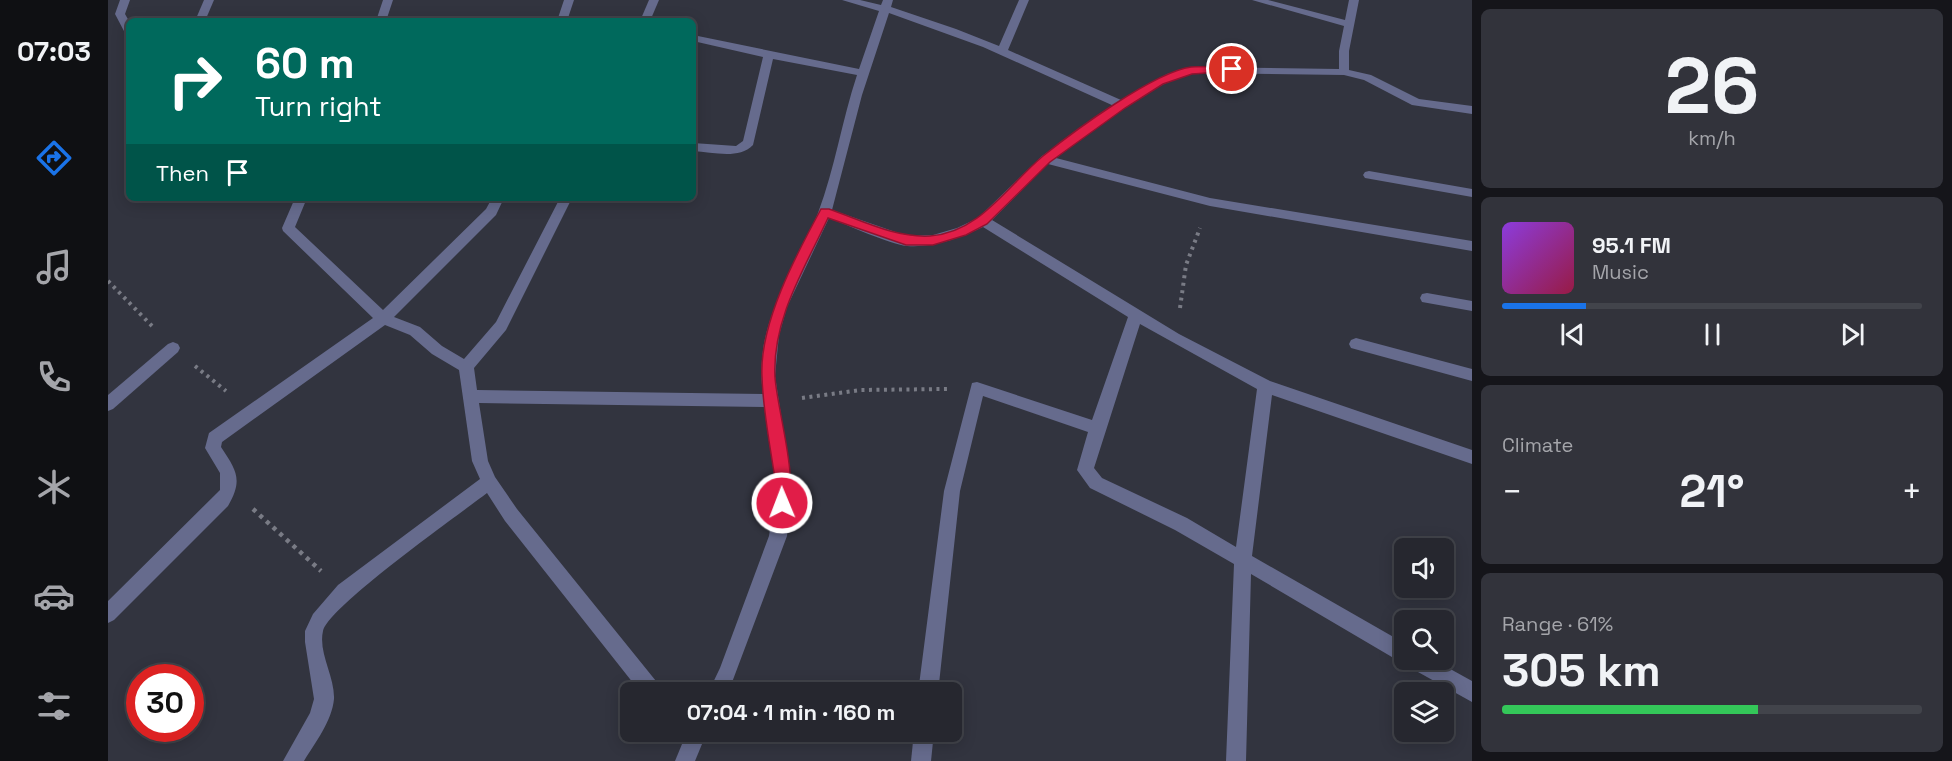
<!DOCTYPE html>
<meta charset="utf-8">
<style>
:root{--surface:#26272f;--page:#32333b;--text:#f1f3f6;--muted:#a4a5aa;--line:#42444b;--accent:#1a73e8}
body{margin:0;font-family:"Space Grotesk",sans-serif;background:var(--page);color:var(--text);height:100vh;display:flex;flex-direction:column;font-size:22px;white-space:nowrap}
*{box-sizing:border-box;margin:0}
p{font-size:20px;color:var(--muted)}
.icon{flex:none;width:33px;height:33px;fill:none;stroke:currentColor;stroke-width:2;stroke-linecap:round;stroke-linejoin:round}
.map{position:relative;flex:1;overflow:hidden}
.details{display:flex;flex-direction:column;gap:9px;padding:9px;background:#15151a;width:480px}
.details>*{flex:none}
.top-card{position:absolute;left:18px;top:18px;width:570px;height:183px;border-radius:9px;box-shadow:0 3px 15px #0003,0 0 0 2px var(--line);background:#00695c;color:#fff;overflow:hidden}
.tools{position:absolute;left:1286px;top:538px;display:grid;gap:12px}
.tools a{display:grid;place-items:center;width:60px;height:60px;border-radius:9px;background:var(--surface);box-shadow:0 3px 15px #0003,0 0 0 2px var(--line);font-size:30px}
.speed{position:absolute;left:18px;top:664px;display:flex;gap:12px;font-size:30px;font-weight:700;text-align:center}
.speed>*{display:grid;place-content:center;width:78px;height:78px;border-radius:50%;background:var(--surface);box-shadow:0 3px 15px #0003,0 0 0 2px var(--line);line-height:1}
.speed .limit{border:9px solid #d22;background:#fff;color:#111}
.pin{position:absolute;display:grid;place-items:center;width:51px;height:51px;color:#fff;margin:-26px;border:3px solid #fff;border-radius:50%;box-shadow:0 2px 6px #0007}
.me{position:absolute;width:66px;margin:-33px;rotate:359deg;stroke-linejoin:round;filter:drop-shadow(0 0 4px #0008)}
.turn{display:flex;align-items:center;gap:21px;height:126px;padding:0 30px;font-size:27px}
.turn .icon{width:78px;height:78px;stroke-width:2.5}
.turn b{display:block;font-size:42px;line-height:51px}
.then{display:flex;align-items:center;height:57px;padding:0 30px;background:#0003;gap:12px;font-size:22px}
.big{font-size:45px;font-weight:600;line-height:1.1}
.details .tile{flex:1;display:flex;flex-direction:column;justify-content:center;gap:9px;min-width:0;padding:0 21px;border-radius:9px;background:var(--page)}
.details .dial{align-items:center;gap:0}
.dial b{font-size:78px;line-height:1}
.song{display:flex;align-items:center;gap:18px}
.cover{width:72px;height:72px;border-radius:9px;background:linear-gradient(135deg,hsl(270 70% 55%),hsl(340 70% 35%))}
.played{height:6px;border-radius:3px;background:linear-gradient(90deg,var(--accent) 20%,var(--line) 20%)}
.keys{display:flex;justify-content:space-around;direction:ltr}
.heat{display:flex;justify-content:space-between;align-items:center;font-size:33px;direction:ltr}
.charge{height:9px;border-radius:4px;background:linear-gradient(90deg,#34c759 61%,var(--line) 0)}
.trip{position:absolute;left:512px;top:682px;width:342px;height:60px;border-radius:9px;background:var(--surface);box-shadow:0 3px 15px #0003,0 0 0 2px var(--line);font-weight:600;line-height:60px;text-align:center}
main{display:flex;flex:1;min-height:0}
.tab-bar{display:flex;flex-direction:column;width:108px;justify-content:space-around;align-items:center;background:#0f1013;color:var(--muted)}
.tab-bar .icon{width:42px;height:42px}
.tab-bar .current{color:var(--accent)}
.tab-bar b{font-size:27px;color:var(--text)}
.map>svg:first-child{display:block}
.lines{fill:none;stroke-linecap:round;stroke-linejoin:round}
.path-far1{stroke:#797b85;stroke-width:4;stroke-dasharray:3 4.5;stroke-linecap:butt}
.path{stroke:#797b85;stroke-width:4.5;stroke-dasharray:4 5;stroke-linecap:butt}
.street{fill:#666b8d;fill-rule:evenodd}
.route{fill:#e11d48;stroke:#92132f;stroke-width:1.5}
</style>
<main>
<nav class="tab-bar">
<b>07:03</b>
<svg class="icon current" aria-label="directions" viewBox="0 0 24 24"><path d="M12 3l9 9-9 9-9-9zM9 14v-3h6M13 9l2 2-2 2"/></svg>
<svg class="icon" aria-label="music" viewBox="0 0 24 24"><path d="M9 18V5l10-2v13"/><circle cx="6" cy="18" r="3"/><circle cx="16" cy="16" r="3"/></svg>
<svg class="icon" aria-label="phone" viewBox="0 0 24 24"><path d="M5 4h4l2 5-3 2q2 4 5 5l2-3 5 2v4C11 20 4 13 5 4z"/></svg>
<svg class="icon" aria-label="climate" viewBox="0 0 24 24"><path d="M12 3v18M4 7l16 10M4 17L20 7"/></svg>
<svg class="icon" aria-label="car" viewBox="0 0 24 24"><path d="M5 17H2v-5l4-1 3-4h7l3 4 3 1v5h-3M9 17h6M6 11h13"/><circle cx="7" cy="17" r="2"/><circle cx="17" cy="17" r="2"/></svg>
<svg class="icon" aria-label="filters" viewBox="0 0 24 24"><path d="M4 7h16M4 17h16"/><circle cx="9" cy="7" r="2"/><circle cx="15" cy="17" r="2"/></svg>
</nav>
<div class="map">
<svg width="1364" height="761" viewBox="0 0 1364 761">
<rect width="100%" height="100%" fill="#32343f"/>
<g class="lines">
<g class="path-far1">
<polyline points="0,281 44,326"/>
<polyline points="1072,308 1078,265 1092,228"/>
<polyline points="87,366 118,391"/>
<polyline points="694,398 753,390 839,389"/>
</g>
<polyline class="path" points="145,509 213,571"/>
<g class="street">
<polygon points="12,0 22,0 17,14 21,21 21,34 17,33 7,14"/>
<polygon points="96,0 106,0 97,21 87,21"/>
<polygon points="275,0 285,0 278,21 268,21"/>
<polygon points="456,0 466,0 459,21 449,21"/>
<polygon points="541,0 551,0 542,21 532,21"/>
<path d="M 734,0 L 752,0 L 773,5 L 775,0 L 785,0 L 783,7 L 848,29 L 891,46 L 911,0 L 921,0 L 900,50 L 1013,100 L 1059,74 L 1083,67 L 1231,69 L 1231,51 L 1236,26 L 1144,0 L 1160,0 L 1237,20 L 1241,0 L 1251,0 L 1241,51 L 1241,70 L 1263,75 L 1311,99 L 1364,106 L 1364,114 L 1304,105 L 1256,80 L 1236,75 L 1084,73 C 1034,88 990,128 948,158 L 1102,198 L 1364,241 L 1364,251 L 1102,206 L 940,164 L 884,220 L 1071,334 L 1162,381 L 1364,450 L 1364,464 L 1164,395 L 1144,556 L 1296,643 L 1296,660 L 1326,660 L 1364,681 L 1364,702 L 1301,667 L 1299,661 L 1289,660 L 1143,574 L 1138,761 L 1118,761 L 1126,564 L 1067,530 L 982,488 L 969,470 L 980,432 L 875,396 L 852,491 L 830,693 L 810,693 L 836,491 L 864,383 L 869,382 L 984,420 L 1020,317 L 875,227 C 852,238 825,248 799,246 C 781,244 740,225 721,218 L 679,307 L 671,335 L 667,376 L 684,486 L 679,536 L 620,693 L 600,693 L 612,668 L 661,536 L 668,486 L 657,407 L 371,403 L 380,461 L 387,477 L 409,509 L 552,686 L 555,693 L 533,693 L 397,521 L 379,493 C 352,514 221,606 215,631 C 210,653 227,677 226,699 C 224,721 207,743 196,761 L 175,761 L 202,713 L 206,699 L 197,642 L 197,631 L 205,614 L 230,585 L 372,479 L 364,461 L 351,370 L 324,354 L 302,335 L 277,325 L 114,442 L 113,447 C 129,471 135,480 120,506 L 6,620 L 0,623 L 0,601 L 112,490 L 112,473 L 97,448 L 101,433 L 265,318 L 175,231 L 174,228 L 187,198 L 199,198 L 187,227 L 275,310 L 378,209 L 384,198 L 396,198 L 388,215 L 286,317 L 312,327 L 334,346 L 356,359 L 388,322 L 452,198 L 464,198 L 398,330 L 366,368 L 369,390 L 655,394 C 645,322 686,276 710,213 C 727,168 734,120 749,75 L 665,59 L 645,145 C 630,160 605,152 585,151 L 585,143 L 628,146 L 635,141 L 655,57 L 585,41 L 585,35 L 751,69 L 771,11 ZM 781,13 L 875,47 L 1006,106 L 934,156 L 870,218 L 849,228 L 825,235 L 799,236 L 724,210 L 754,95 ZM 1032,324 L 1149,389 L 1128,547 L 1079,518 L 994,478 L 986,468 Z"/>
<polygon points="1261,171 1364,189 1364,197 1257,178 1255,175 1257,172"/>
<polygon points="1319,293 1364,301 1364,311 1314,302 1312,298 1314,294"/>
<polygon points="1248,338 1364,369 1364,381 1243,348 1241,344 1243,340"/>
<polygon points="65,342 70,344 72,348 70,352 5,409 0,411 0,395 60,344"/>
<polygon points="579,732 599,732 587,761 567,761"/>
<polygon points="806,732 826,732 823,761 803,761"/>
</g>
</g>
<path class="route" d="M 1124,66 L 1129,69 L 1128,71 L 1084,74 L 1055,84 L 1017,108 L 942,162 L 879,224 L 858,235 L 825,245 L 798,245 L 720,218 C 697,268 664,319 667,377 C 669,409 691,480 679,508 L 674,510 L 668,508 L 666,503 L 668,486 C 663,450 655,413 654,377 C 651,324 688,255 713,209 L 721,209 C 753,220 787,238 822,236 C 872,233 900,185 935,156 C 966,131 1046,72 1083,67 C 1097,66 1111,67 1124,66 Z"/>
</svg>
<div class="tools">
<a><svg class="icon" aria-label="sound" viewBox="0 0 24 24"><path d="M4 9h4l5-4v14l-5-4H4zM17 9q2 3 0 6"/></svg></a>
<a><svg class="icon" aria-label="search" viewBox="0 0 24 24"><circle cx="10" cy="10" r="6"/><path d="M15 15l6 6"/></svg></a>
<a><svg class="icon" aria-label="layers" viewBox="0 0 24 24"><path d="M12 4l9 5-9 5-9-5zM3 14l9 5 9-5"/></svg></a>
</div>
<div class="speed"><div class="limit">30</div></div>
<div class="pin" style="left:1124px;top:69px;background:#d93025"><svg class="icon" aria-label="arrive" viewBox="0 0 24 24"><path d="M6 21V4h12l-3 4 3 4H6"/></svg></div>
<svg class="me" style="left:674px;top:503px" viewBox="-20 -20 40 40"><circle r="17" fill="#e11d48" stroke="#fff" stroke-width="3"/><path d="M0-11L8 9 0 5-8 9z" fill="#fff"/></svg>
<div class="trip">07:04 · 1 min · 160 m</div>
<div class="top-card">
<div class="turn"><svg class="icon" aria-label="right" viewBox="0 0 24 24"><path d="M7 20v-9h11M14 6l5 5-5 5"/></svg><div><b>60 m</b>Turn right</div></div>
<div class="then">Then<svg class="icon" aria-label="arrive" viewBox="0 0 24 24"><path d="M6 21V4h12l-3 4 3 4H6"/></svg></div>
</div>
</div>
<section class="details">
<div class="tile dial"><b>26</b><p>km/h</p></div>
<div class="tile">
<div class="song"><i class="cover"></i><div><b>95.1 FM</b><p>Music</p></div></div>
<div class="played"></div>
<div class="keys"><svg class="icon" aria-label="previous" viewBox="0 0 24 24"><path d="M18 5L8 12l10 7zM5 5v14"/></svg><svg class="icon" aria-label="pause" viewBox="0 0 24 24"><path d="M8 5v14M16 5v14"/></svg><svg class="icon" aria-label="next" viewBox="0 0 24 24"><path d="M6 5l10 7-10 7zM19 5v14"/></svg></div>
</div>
<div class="tile"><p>Climate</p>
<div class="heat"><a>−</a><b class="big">21°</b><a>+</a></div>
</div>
<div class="tile"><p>Range · 61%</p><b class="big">305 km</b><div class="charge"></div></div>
</section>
</main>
